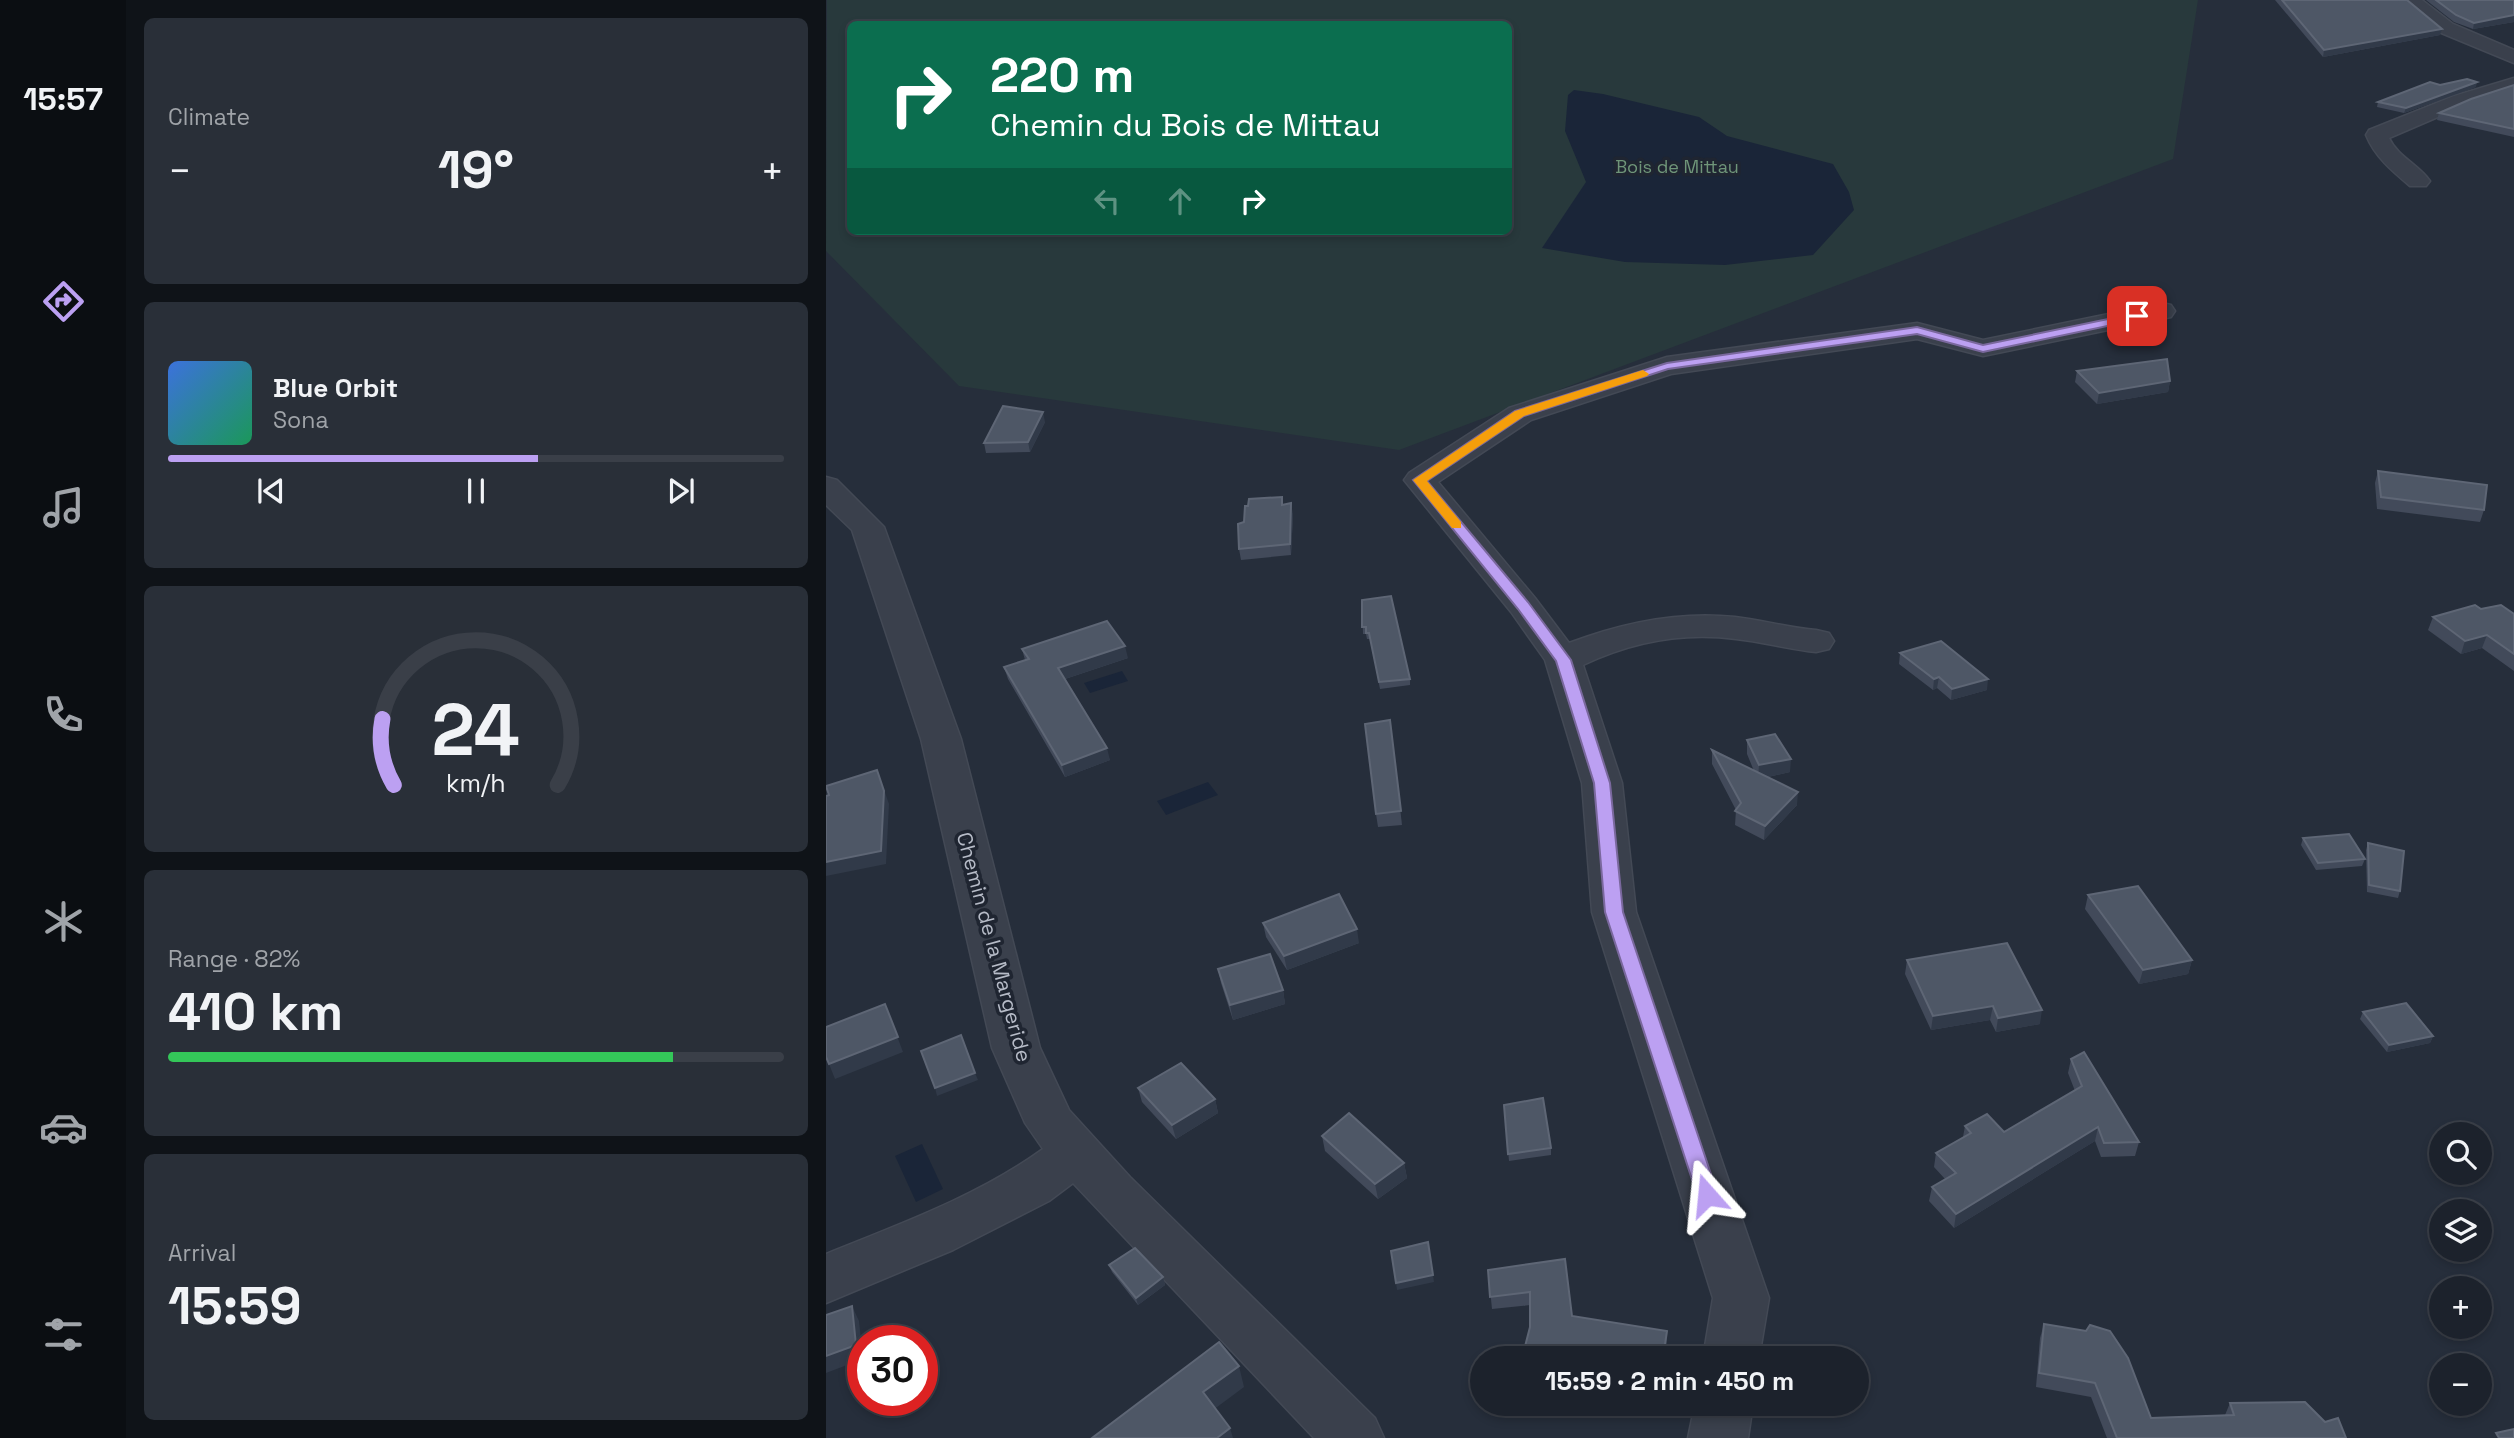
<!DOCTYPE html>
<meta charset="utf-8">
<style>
:root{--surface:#1c222c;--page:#292f38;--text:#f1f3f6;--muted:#a0a4a9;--line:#3a3f48;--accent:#bca0f2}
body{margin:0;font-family:"Space Grotesk",sans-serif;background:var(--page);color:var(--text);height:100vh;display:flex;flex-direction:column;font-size:26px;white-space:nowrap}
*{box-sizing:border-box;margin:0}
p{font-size:23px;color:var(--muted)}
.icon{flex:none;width:38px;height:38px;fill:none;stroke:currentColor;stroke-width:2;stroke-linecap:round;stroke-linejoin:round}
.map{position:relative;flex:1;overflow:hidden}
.sheet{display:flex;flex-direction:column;gap:18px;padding:18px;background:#0f1318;width:700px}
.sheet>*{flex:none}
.hud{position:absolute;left:21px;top:21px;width:665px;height:214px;border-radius:10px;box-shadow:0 4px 10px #0003,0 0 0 2px var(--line);background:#0b6e4f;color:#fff;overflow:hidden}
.controls{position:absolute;left:1603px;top:1122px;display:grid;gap:14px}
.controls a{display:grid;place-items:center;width:63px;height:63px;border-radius:50%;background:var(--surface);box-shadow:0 4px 10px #0003,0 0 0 2px var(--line);font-size:35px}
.speed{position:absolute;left:21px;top:1325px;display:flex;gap:14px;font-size:35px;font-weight:700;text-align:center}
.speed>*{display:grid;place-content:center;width:91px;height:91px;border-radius:50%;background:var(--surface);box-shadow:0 4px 10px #0003,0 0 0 2px var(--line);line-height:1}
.speed .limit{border:10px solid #d22;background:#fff;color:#111}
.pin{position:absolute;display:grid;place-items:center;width:60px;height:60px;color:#fff;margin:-30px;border-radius:14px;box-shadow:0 4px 10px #0006}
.me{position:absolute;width:77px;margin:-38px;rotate:342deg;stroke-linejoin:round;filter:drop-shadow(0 0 5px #0008)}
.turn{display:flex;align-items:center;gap:24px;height:147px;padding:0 28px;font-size:32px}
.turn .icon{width:91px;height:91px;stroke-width:2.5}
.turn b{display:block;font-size:49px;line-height:60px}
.lanes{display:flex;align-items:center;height:66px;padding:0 28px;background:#0003;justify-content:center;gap:35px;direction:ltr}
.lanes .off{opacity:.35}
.big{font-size:52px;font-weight:800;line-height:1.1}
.sheet .widget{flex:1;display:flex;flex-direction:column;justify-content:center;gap:10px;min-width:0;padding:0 24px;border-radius:10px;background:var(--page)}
.sheet .dial{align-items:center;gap:0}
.dial svg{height:182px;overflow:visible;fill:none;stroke:var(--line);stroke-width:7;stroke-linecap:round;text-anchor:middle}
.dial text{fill:var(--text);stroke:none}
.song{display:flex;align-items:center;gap:21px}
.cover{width:84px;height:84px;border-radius:10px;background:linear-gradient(135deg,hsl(220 70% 55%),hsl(150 70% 35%))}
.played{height:7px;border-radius:4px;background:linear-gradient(90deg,var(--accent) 60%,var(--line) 60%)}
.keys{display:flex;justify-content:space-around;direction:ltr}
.heat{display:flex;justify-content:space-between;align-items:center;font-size:38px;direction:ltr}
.charge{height:10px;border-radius:5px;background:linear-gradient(90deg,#34c759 82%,var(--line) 0)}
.trip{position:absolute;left:644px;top:1346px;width:399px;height:70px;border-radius:35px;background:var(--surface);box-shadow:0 4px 10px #0003,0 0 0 2px var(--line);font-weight:800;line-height:70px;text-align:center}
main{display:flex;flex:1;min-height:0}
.tabs{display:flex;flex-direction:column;width:126px;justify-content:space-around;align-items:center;background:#0b0e12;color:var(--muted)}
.tabs .icon{width:49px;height:49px}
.tabs .selected{color:var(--accent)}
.tabs b{font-size:32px;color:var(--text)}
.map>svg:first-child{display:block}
.green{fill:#28393c;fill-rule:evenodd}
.water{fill:#1a2538}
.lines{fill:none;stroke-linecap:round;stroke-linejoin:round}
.minor-casing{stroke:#434955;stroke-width:3}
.minor{fill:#3a404c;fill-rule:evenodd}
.wall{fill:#424a5a}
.shaded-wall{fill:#313a49}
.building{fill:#4e5766;stroke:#5e6675;stroke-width:2}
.route{fill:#bca0f2;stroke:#7a689d;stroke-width:2}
.slow{fill:#f59e0b}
.labels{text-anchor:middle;stroke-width:7;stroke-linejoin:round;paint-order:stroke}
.far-park-label{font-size:18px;fill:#6f9579;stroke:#1f2531}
.street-label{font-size:21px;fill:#b6bbc7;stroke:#1f2531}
</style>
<main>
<nav class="tabs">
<b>15:57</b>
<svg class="icon selected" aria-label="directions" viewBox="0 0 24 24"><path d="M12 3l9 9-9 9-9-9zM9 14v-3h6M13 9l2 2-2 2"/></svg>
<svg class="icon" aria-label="music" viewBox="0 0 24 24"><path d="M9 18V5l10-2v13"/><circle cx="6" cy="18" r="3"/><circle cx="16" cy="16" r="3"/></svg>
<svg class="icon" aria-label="phone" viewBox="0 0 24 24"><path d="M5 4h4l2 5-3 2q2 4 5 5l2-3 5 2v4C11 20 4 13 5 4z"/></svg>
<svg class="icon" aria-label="climate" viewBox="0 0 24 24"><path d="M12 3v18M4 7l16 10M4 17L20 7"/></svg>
<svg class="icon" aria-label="car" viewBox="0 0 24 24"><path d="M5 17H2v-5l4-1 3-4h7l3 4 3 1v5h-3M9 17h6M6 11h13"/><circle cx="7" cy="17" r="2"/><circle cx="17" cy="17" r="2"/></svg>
<svg class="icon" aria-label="filters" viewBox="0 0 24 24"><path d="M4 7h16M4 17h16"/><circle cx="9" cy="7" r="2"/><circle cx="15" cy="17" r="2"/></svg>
</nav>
<section class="sheet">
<div class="widget"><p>Climate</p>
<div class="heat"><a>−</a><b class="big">19°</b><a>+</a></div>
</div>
<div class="widget">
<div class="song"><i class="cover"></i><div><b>Blue Orbit</b><p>Sona</p></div></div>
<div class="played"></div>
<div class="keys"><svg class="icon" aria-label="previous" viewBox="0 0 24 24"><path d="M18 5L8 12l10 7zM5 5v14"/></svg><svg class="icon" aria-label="pause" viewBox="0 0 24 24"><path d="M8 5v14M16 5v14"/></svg><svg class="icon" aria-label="next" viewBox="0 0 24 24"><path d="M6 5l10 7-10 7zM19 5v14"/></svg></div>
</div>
<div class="widget dial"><svg viewBox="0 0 100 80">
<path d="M14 69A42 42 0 1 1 86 69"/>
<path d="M14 69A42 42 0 0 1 9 40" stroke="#bca0f2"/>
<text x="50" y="56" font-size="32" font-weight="700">24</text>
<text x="50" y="72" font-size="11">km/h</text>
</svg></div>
<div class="widget"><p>Range · 82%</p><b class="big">410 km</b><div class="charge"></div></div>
<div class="widget"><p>Arrival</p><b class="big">15:59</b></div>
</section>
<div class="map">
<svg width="1688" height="1438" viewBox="0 0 1688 1438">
<rect width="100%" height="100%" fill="#262e3b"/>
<path class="green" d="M 1,0 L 1372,0 L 1347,159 L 573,450 L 133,386 L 0,251 ZM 24,24 L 682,24 L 682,231 L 24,231 Z"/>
<g class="water">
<polygon points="748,90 777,94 873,117 901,136 1007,164 1023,192 1028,210 987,255 899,265 799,262 716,248 760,182 739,131 742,95"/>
<polygon points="296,671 302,681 264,693 258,683"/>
<polygon points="382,782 392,795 340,815 331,801"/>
<polygon points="96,1144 117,1189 90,1202 69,1156"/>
</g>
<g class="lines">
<g class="minor-casing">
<g id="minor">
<polygon points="1576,0 1596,0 1627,24 1688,50 1688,63 1613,32"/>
<path d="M 1688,78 L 1688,91 L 1642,104 L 1563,138 C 1572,157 1592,164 1604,181 L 1600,186 L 1584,186 C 1566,171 1549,157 1540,135 L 1543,130 L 1628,96 Z"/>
<path d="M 1336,303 L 1345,305 L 1349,311 L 1345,317 L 1157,356 L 1091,339 L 845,374 L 705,420 L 612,482 L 709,598 L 743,643 C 796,623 853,611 909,617 C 936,620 963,628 990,630 L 1003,633 L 1008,641 L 1003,649 L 990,652 C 963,649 937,642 910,639 C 857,632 805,642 757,665 L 796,783 L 810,912 L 943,1298 L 933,1358 L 877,1358 L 887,1298 L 766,912 L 756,783 L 719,660 L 685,612 L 578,480 L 583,473 L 683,408 L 841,357 L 1091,323 L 1157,340 Z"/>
<path d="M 0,477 L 11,480 L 58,527 L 135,739 L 214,1048 L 243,1110 L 304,1177 L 549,1418 L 558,1438 L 488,1438 L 247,1183 L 223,1201 L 127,1250 L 0,1303 L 0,1254 C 74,1224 152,1196 217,1149 L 199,1123 L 166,1048 L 95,739 L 26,530 L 0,505 Z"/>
<polygon points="869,1404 927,1404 922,1438 862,1438"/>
</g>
</g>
<use href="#minor" class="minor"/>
</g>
<g class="wall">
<polygon points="1449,0 1581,0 1614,35 1497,57"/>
<polygon points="1600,0 1688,0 1688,22 1647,29 1628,22"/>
<polygon points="1688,85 1688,137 1611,120 1613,113"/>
<polygon points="1650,87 1578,113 1551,107 1552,102"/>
<polygon points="1251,371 1344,381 1342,392 1271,404 1249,382"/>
<polygon points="219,422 204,452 160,453 158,443"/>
<polygon points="1552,471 1658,510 1654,522 1551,509 1549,483"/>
<polygon points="456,497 457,505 467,514 465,555 415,560 413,549 418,522"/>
<polygon points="536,600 584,679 584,685 554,689 544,639 541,639 540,634 537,634"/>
<polygon points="1655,609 1688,614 1688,671 1656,648 1635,654 1602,630 1607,617"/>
<polygon points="196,649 302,658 239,679 284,760 239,777 182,679 178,667 199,660"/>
<polygon points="1074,653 1161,690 1125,700 1111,688 1107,690 1073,664"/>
<polygon points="564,720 576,825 552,827 550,814"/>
<polygon points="921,740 964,772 942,777 971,805 938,840 909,825 910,810 886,764 886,750 928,771 921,754"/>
<polygon points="1477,838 1539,859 1536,866 1490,870 1475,845"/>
<polygon points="1542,843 1574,891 1572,898 1541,892 1540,850"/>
<polygon points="1262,895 1366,960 1362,974 1313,984 1259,909"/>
<polygon points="437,923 533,943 461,970 440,937"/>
<polygon points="1081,960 1214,1024 1170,1032 1164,1020 1105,1030 1079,974"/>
<polygon points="392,969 457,990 459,1004 407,1020 395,983"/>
<polygon points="1537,1012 1607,1036 1604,1043 1561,1052 1534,1019"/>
<polygon points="1245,1059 1313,1142 1309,1156 1275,1157 1269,1141 1128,1228 1103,1201 1106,1187 1119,1179 1108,1167 1110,1153 1137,1137 1139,1126 1178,1132 1249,1091 1242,1073"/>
<polygon points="312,1088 389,1099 392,1113 350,1139 316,1102"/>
<polygon points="678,1105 725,1148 725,1155 683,1161"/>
<polygon points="496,1136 578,1163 581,1178 552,1199 499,1151"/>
<polygon points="283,1265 337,1277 339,1285 312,1305 286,1272"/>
<polygon points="662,1270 746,1316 841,1343 839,1358 696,1358 704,1327 704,1305 666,1309"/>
<polygon points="1218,1324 1325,1418 1399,1415 1404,1403 1499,1422 1520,1438 1281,1438 1265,1397 1210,1387 1214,1338"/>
</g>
<g class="shaded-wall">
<polygon points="1688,15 1688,22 1647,29 1648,23"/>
<polygon points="1616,29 1614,35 1497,57 1498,50"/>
<polygon points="1651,82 1650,87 1578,113 1580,108"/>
<polygon points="1344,381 1342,392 1271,404 1273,393"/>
<polygon points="217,412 219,422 204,452 202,442"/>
<polygon points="465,503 467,514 465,555 464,544"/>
<polygon points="1661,635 1656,648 1635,654 1639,641"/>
<polygon points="299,646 302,658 236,680 232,668"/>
<polygon points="1113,677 1111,688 1107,690 1108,679"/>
<polygon points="1162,679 1161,690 1125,700 1126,689"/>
<polygon points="281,748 284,760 239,777 236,765"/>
<polygon points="965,759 964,772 932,779 933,765"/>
<polygon points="51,770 63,804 60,864 0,876 0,862"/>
<polygon points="972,792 971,805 938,840 939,826"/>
<polygon points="531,929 533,943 461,970 458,956"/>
<polygon points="1366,960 1362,974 1313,984 1317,970"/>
<polygon points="457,990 459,1004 407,1020 404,1005"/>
<polygon points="59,1004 77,1052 9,1079 3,1064"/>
<polygon points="1167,1006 1164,1020 1105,1030 1107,1016"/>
<polygon points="1216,1010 1214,1024 1170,1032 1172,1018"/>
<polygon points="1607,1036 1604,1043 1561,1052 1563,1045"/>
<polygon points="149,1073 152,1080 111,1096 109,1088"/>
<polygon points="389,1099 392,1113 350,1139 346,1125"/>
<polygon points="1272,1127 1269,1141 1128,1228 1130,1214"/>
<polygon points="578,1163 581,1178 552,1199 549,1184"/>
<polygon points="607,1275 608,1282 571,1290 570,1283"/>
<polygon points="337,1277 339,1285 312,1305 310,1298"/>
<polygon points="26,1306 33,1321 37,1359 0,1373 0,1356"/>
<polygon points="841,1331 841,1343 839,1358 837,1358"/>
<polygon points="413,1366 418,1387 383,1413 377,1392"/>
<polygon points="404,1428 407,1438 391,1438"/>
</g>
<g class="building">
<polygon points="1456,0 1581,0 1616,29 1498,50"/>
<polygon points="1610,0 1688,0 1688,15 1648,23 1630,15"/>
<polygon points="1641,79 1651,82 1580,108 1552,102 1604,82 1614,85"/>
<polygon points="1688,85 1688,129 1613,113 1645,99"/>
<polygon points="1341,359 1344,381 1273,393 1251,371"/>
<polygon points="177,406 217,412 202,442 158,443"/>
<polygon points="1552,471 1661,485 1658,510 1555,497"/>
<polygon points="456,497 456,505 465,503 464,544 413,549 412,524 418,522 419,506 422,506 423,499"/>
<polygon points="565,596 584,679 553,682 543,633 540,633 540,627 536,627 536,600"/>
<polygon points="1649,605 1655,609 1675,605 1688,614 1688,654 1661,635 1639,641 1607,617"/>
<polygon points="281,621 299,646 232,668 281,748 236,765 178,667 203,659 196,649"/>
<polygon points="1115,641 1162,679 1126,689 1113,677 1108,679 1074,653"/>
<polygon points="564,720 575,811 550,814 539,724"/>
<polygon points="949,734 965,759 933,765 921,740"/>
<polygon points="886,750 972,792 939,826 909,811 915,803"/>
<polygon points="51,770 58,791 55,851 0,862 0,796 3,795 0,786"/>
<polygon points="1523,834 1539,859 1492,863 1477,838"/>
<polygon points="1542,843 1578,851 1574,891 1543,885"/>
<polygon points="1312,886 1366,960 1317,970 1262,895"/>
<polygon points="513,894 531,929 458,956 437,923"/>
<polygon points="1181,943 1216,1010 1172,1018 1167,1006 1107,1016 1081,960"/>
<polygon points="444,954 457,990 404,1005 392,969"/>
<polygon points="1580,1003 1607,1036 1563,1045 1537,1012"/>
<polygon points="59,1004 72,1037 3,1064 0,1057 0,1027"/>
<polygon points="135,1035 149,1073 109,1088 95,1051"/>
<polygon points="1258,1052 1313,1142 1278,1143 1272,1127 1130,1214 1106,1187 1130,1173 1110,1153 1145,1133 1139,1126 1161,1114 1178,1132 1256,1086 1245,1059"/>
<polygon points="355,1063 389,1099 346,1125 312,1088"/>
<polygon points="717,1098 725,1148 682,1154 678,1105"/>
<polygon points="523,1113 578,1163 549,1184 496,1136"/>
<polygon points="602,1242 607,1275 570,1283 565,1251"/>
<polygon points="309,1248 337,1277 310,1298 283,1265"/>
<polygon points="739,1259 746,1316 841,1331 837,1358 696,1358 704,1327 704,1292 664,1297 662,1270"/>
<polygon points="26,1306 30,1345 0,1356 0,1315"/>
<polygon points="1218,1324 1260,1331 1264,1325 1284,1331 1302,1358 1325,1418 1408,1415 1404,1403 1479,1402 1499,1422 1512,1418 1520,1438 1291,1438 1269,1383 1213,1373"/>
<polygon points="393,1342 413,1366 377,1392 404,1428 391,1438 266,1438"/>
<polygon points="1688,1429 1688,1438 1673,1438 1670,1433"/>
</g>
<polygon class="route" points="1311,313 1315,314 1315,319 1157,352 1091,334 842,369 698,416 601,481 702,602 745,660 784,783 797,912 892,1195 888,1201 881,1204 873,1201 779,912 768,783 730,661 692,609 587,480 689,411 841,363 1091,327 1157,345"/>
<polygon class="slow" points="817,370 823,374 821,376 698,416 601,481 635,522 635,528 626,528 587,480 689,411"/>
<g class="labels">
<g class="far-park-label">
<text x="851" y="173">Bois de Mittau</text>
</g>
<g class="street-label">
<text transform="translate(168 947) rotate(75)" y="7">Chemin de la Margeride</text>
</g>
</g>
</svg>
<div class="controls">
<a><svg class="icon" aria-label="search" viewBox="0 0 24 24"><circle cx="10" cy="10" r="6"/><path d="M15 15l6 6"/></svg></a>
<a><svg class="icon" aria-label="layers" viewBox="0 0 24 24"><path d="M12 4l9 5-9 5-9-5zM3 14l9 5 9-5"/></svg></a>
<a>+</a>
<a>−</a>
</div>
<div class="speed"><div class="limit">30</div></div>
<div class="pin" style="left:1311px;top:316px;background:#d93025"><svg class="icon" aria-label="arrive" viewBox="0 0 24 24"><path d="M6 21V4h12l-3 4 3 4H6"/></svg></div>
<svg class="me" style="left:881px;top:1195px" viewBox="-20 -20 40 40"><path d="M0-17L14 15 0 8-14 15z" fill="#bca0f2" stroke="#fff" stroke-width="4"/></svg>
<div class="trip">15:59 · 2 min · 450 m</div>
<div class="hud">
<div class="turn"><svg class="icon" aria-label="right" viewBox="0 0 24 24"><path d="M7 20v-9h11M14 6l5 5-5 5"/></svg><div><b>220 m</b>Chemin du Bois de Mittau</div></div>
<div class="lanes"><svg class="icon off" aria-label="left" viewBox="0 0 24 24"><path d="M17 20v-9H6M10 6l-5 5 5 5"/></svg><svg class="icon off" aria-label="ahead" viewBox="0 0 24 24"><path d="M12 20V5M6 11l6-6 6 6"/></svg><svg class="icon" aria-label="right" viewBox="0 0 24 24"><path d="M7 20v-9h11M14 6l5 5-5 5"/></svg></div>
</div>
</div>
</main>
